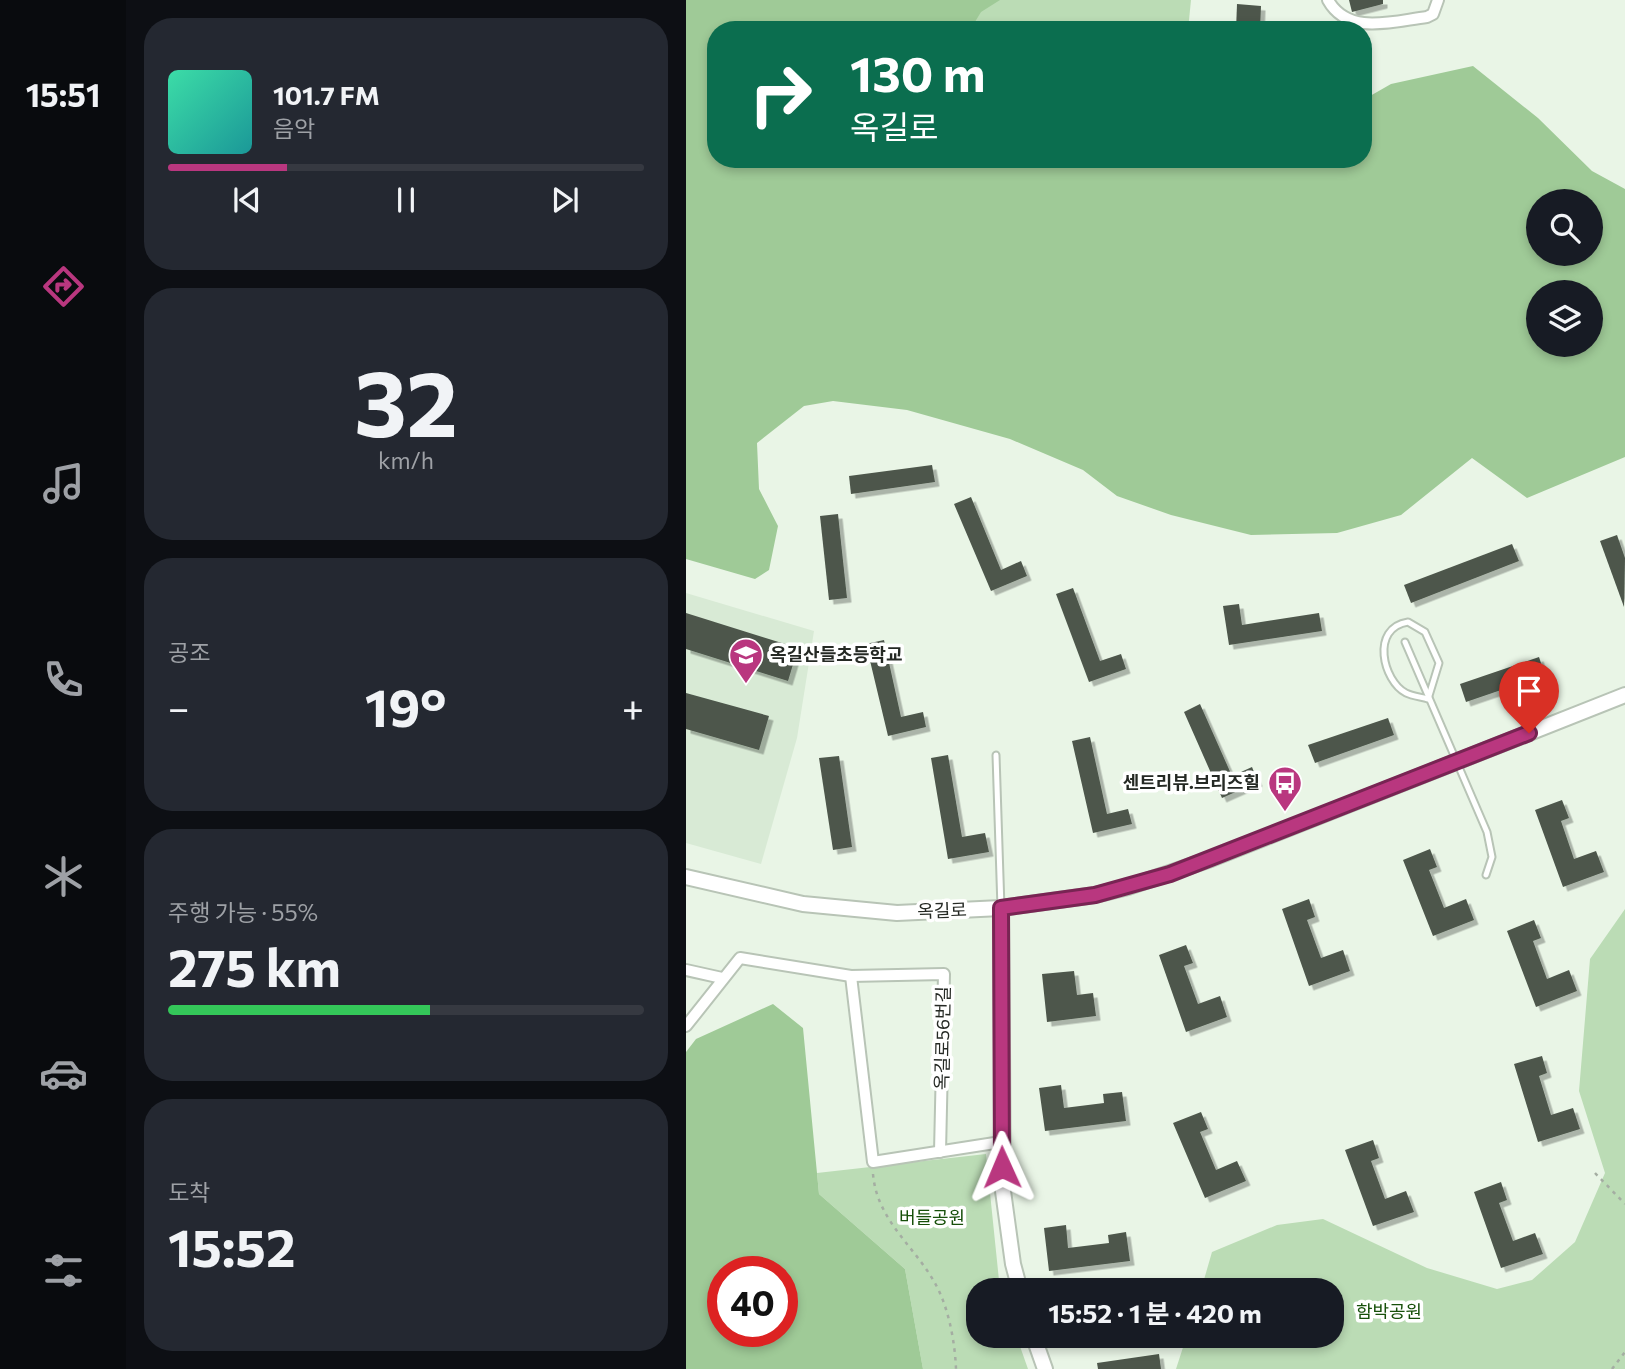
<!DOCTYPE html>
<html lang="ko">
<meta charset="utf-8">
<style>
:root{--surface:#171b24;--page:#242831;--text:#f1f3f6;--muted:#9ea1a6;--line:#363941;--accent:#b9377f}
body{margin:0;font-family:Commissioner,"Noto Sans KR",sans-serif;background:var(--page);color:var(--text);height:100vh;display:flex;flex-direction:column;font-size:26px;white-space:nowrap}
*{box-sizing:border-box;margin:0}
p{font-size:23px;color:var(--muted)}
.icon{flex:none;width:38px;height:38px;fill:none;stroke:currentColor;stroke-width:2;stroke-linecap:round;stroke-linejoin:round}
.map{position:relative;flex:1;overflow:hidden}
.details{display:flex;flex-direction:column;gap:18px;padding:18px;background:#0d0f14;width:560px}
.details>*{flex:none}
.banner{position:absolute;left:21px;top:21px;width:665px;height:147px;border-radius:28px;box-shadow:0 4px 10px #0003;background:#0b6e4f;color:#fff;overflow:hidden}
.tools{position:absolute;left:840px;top:189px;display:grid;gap:14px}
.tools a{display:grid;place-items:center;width:77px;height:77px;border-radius:50%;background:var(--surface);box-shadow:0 4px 10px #0003;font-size:35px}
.speed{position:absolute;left:21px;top:1256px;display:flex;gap:14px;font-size:35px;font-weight:700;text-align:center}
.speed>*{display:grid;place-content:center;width:91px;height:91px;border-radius:50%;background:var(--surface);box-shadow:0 4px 10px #0003;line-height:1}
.speed .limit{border:10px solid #d22;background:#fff;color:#111}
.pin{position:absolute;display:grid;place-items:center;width:60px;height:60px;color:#fff;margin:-72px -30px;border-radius:50% 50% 50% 0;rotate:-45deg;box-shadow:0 0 7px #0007}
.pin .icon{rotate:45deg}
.me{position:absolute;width:77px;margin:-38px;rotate:359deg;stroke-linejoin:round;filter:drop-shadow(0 0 5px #0008)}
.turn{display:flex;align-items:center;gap:24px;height:147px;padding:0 28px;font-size:32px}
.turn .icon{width:91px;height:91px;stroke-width:2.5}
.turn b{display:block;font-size:49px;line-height:60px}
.big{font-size:52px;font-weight:700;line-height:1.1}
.details .tile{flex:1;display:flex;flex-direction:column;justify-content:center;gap:10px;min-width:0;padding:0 24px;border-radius:28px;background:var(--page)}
.details .dial{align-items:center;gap:0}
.dial b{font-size:91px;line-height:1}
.song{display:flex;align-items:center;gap:21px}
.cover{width:84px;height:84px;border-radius:10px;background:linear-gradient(135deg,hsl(160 70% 55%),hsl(180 70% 35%))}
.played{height:7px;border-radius:4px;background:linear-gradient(90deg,var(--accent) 25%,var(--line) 25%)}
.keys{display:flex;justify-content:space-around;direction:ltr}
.heat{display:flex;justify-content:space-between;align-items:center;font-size:38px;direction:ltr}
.charge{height:10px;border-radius:5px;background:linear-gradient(90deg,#34c759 55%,var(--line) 0)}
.trip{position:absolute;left:280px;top:1278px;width:378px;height:70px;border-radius:28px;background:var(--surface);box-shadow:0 4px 10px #0003;font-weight:700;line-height:70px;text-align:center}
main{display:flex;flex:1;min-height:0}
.tab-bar{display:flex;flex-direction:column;width:126px;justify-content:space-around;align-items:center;background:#090b0e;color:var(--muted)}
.tab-bar .icon{width:49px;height:49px}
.tab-bar .active{color:var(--accent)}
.tab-bar b{font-size:32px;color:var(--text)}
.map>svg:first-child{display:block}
.built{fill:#d8ead5}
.green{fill:#bbdcb5}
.forest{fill:#9fca97;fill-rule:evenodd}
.building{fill:#4d574b;filter:url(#shadow)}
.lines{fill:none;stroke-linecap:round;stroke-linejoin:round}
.service-casing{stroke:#b8c4b6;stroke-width:9}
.minor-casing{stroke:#b8c4b6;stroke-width:14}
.tertiary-casing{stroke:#b8c4b6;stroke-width:18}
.path{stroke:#a4ada2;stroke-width:2.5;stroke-dasharray:3.5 5;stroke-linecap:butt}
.service{stroke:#fff;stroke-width:5}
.minor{stroke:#fff;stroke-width:10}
.tertiary{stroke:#fff;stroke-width:14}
.route-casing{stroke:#782453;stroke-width:18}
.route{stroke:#b9377f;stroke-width:12}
.labels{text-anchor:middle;stroke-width:7;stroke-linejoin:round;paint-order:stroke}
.poi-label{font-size:18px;font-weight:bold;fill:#252924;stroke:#fff;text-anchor:start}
.street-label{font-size:18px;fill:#252924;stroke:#fff}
.park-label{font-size:18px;fill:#17500a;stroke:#fff}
</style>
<main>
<nav class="tab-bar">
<b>15:51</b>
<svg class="icon active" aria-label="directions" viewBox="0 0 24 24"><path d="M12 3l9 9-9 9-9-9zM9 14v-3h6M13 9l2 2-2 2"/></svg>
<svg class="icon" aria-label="music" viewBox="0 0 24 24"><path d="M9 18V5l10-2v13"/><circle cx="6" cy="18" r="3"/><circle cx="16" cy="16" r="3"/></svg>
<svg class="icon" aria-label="phone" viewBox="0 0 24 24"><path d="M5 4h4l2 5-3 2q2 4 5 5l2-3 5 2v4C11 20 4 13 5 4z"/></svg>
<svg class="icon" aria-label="climate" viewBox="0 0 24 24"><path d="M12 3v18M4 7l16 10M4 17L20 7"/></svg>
<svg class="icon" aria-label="car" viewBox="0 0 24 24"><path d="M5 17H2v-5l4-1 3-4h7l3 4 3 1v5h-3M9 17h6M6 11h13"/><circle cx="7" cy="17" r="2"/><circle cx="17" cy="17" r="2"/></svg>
<svg class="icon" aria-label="filters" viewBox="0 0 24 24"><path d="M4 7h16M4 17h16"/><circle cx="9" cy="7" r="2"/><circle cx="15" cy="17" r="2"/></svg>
</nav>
<section class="details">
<div class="tile">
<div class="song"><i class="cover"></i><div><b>101.7 FM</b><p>음악</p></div></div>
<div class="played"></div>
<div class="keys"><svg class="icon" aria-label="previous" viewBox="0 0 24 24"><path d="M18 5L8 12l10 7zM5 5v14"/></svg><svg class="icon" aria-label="pause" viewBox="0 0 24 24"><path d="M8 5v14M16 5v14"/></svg><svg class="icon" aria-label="next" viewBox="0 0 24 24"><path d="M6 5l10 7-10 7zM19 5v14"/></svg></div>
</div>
<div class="tile dial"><b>32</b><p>km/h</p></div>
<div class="tile"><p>공조</p>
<div class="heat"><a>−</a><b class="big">19°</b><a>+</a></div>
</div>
<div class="tile"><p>주행 가능 · 55%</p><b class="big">275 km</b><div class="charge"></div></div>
<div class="tile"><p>도착</p><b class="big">15:52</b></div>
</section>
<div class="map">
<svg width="939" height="1369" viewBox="0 0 939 1369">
<defs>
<filter id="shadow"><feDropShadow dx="4.5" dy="4.5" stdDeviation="0" flood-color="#0004"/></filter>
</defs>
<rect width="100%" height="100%" fill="#e9f5e6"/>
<polygon class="built" points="0,593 128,631 111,738 75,864 0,843"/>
<g class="green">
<polygon points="245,0 505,0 502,30 262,30"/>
<polygon points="939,909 939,1369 490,1369 501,1335 646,1335 646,1290 515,1290 526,1252 591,1225 637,1219 741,1268 811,1289 846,1280 889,1242 919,1173 893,1091 904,959"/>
<polygon points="300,1154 314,1290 292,1290 292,1335 330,1335 342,1369 237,1369 219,1269 133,1194 131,1173"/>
</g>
<g class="forest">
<path d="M 0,0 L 314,0 L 295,12 L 284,30 L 30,30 L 30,159 L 677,159 L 677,100 L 705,84 L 787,66 L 852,118 L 906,171 L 939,189 L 939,457 L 841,498 L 786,458 L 715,515 L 651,533 L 565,535 L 485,515 L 431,496 L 397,470 L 324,439 L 221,410 L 147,401 L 118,406 L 71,443 L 73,489 L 92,526 L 83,570 L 69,579 L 0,559 ZM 852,201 L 905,201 L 905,254 L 852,254 ZM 852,292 L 905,292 L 905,345 L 852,345 Z"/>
<path d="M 87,1004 L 117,1028 L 133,1194 L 219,1269 L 237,1369 L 0,1369 L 0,1052 L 10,1039 ZM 37,1272 L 96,1272 L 96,1332 L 37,1332 Z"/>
</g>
<g class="building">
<polygon points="663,0 697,0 697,4 666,12"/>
<polygon points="551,4 575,6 574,30 550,30"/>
<polygon points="246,465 249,482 165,494 163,476"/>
<polygon points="285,497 315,570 335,561 341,576 305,591 268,504"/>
<polygon points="152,514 161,598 143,600 134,516"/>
<polygon points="931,535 939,558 938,607 914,541"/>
<polygon points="826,544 833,561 725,603 718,585"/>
<polygon points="387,588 414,661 435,654 440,669 403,682 370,594"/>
<polygon points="553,604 556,625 633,613 636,631 543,645 537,606"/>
<polygon points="0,613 112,648 102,681 0,649"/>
<polygon points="198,640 215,717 237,712 240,727 202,736 180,644"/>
<polygon points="853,657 859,675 780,702 774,684"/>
<polygon points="0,693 83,716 73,750 0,729"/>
<polygon points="514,704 546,776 566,767 572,782 536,798 498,712"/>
<polygon points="702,718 708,735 629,763 622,745"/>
<polygon points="404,737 421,814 442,809 446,824 407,833 386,741"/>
<polygon points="262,755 276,837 299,833 303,852 262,859 245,758"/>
<polygon points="153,756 166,847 147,850 133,758"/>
<polygon points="876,800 883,818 875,821 888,859 910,851 918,872 877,887 849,810"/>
<polygon points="744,849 751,867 743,870 758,908 780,899 788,920 747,936 717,860"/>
<polygon points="623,899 629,917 621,920 635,958 657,950 664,971 623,986 596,909"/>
<polygon points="848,920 855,938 847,941 861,979 883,970 891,991 850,1007 821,931"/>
<polygon points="500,945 507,963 498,966 512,1004 534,996 541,1017 500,1032 473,955"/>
<polygon points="388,971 391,995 407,993 410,1016 361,1022 356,974"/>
<polygon points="856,1056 861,1073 853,1076 865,1115 887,1108 894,1129 852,1142 828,1064"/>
<polygon points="375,1085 378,1108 418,1103 417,1094 436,1092 440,1121 359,1131 353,1088"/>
<polygon points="515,1112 522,1129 514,1132 530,1170 551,1161 560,1181 519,1198 487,1123"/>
<polygon points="687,1140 693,1158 685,1161 699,1199 720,1191 728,1212 687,1226 659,1150"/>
<polygon points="815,1182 821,1200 813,1203 827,1241 849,1233 857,1254 815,1268 788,1192"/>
<polygon points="380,1225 382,1248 423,1243 422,1235 440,1232 444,1261 363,1271 358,1228"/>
<polygon points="473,1354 475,1369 412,1369 411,1363"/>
</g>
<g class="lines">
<g class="service-casing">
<g id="service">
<path d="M 722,622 L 739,632 L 753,663 L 742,699 C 735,697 726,696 720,693 C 697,681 684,628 722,622 Z"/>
<polyline points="719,642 801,832 806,857 800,875"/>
<polyline points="310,755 315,908"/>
</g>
</g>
<g class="minor-casing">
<g id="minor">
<path d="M 642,0 C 662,36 707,21 741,17 L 747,14 L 752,0"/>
<polyline points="0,970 36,978"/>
<polyline points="165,976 187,1162 315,1142"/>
<polyline points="0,1026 54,958 165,976 258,974 254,1152"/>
</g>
</g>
<g class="tertiary-casing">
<g id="tertiary">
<polyline points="0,877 117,904 211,913 315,908 409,895 442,887 525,859 939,695"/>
<polyline points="315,908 317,1191 327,1264 334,1290"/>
<polyline points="347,1335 359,1369"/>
</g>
</g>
<g class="path">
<polyline points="909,1173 939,1204"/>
<path d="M 187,1174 C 191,1221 229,1246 250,1285 C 263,1309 269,1343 270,1369"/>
<polyline points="926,1369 939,1352"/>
</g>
<use href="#service" class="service"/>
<use href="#minor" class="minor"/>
<use href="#tertiary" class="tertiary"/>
</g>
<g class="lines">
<g class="route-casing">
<polyline id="route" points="316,1167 315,908 409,895 484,874 843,733"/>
</g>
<use href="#route" class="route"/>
</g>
<defs>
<g id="school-pin" transform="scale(1.75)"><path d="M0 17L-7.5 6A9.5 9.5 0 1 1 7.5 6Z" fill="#b9377f" stroke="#fff"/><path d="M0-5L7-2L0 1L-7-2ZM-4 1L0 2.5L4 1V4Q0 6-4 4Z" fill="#fff"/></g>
<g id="bus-pin" transform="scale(1.75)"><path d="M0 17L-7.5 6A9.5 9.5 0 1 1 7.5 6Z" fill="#b9377f" stroke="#fff"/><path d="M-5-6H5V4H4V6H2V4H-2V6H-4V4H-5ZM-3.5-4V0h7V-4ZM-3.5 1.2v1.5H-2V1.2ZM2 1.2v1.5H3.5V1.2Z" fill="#fff"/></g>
</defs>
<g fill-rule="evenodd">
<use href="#school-pin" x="60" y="655"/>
<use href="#bus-pin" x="599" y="783"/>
</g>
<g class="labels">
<g class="poi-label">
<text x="84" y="661">옥길산들초등학교</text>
<text x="574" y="789" text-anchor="end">센트리뷰.브리즈힐</text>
</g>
<g class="street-label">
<text transform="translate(256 911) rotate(-2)" y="6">옥길로</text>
<text transform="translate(257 1038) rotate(-89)" y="6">옥길로56번길</text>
</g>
<g class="park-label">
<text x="246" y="1224">버들공원</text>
<text x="703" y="1318">함박공원</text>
</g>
</g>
</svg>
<div class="tools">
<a><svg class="icon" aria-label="search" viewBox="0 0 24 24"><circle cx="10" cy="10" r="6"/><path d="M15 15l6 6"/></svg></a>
<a><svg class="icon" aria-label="layers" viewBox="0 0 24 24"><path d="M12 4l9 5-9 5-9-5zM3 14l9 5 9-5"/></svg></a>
</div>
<div class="speed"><div class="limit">40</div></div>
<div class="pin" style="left:843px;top:733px;background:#d93025"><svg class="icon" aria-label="arrive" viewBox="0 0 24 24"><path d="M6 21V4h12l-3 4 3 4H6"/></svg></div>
<svg class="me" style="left:316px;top:1167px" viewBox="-20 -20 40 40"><path d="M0-17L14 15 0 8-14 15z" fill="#b9377f" stroke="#fff" stroke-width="4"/></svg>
<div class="trip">15:52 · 1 분 · 420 m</div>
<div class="banner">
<div class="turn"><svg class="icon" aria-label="right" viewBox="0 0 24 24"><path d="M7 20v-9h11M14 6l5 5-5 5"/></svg><div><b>130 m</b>옥길로</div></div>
</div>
</div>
</main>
